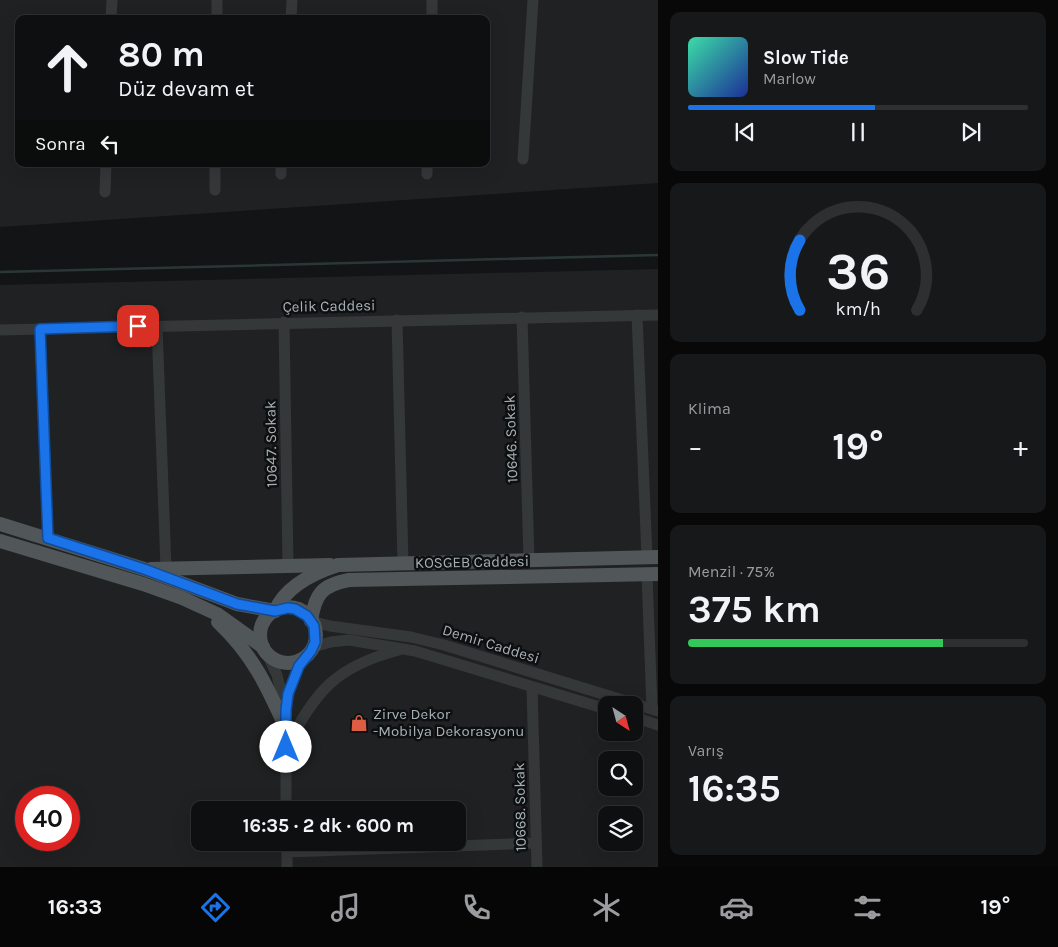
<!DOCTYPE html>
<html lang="tr">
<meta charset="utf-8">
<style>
:root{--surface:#0e0f10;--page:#171819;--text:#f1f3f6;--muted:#9b9c9f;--line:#2e2f30;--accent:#1a73e8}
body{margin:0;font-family:Karla,sans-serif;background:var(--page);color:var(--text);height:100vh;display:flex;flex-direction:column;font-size:19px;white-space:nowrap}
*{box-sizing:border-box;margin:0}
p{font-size:16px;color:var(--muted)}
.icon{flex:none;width:28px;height:28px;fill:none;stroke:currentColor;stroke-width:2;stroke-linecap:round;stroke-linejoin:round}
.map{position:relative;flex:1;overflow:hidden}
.side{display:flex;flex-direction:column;gap:12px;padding:12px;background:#080809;width:400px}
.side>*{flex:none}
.top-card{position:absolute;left:15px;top:15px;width:475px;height:152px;border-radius:10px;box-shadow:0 5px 20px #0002,0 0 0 1px var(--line);background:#0e0f10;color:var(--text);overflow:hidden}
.needle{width:32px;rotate:144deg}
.tools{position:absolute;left:598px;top:696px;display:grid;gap:10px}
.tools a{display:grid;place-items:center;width:45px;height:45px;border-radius:10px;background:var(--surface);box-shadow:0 5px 20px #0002,0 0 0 1px var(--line);font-size:25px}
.speed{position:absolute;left:15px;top:786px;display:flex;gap:10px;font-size:25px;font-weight:700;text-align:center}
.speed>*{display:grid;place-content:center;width:65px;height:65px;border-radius:50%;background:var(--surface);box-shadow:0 5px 20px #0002,0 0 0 1px var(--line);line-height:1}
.speed .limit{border:8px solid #d22;background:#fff;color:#111}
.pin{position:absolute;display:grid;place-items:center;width:42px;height:42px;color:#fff;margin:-21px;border-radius:10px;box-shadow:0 2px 8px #0006}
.me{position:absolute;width:55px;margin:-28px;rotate:0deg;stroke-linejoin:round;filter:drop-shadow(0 0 4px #0008)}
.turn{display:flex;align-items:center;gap:18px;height:105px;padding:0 20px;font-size:22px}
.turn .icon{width:65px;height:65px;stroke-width:2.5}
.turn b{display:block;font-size:35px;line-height:42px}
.then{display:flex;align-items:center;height:48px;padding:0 20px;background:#0003;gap:10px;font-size:19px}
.big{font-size:38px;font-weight:700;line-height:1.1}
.side .widget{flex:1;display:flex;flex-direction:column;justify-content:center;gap:8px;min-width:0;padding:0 18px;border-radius:10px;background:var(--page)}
.side .dial{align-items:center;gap:0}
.dial svg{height:130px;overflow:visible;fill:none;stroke:var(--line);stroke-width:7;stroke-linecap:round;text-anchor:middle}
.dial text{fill:var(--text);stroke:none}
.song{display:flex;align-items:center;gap:15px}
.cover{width:60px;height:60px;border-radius:8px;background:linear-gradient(135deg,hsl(160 70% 55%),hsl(230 70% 35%))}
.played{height:5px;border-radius:2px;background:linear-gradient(90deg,var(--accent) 55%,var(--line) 55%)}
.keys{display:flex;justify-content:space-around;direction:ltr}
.heat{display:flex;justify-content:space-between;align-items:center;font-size:28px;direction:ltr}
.charge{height:8px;border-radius:4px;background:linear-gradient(90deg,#34c759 75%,var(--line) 0)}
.trip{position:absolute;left:191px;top:801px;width:275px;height:50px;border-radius:10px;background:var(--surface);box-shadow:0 5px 20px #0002,0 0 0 1px var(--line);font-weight:700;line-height:50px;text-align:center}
.tab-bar{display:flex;height:80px;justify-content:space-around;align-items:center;background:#060606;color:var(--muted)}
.tab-bar .icon{width:35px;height:35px}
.tab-bar .on{color:var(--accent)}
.tab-bar b{font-size:22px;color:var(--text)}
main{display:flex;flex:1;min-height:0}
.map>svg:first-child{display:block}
.built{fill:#202122;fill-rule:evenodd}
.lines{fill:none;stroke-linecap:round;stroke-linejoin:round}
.stream{stroke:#2b3736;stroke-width:2.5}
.minor{stroke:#353839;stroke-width:11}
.major{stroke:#515658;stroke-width:14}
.route-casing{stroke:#114b97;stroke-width:12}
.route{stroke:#1a73e8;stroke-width:9}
.labels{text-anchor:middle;stroke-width:5;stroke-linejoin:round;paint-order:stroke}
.street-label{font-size:15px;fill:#a7b1b4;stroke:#0e0f10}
.poi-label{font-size:15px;fill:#a7b1b4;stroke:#0e0f10;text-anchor:start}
</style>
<main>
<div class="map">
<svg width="658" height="867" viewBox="0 0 658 867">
<rect width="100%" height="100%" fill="#131415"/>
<g class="built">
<path d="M 0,0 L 658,0 L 658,183 L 0,227 ZM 19,19 L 486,19 L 486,164 L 19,164 Z"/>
<path d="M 658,269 L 658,867 L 0,867 L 0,285 ZM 606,705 L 634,705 L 634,732 L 606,732 ZM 606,760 L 634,760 L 634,788 L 606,788 ZM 26,798 L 69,798 L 69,840 L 26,840 ZM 200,810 L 458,810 L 458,842 L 200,842 ZM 606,815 L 634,815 L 634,842 L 606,842 Z"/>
</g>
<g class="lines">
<polyline class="stream" points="0,272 658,255"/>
<g class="minor">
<polyline points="111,19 112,0"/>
<polyline points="217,19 217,0"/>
<polyline points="291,19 292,0"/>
<polyline points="432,19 432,0"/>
<polyline points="523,159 533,0"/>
<polyline points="281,174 281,164"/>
<polyline points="427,174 427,164"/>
<polyline points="215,190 215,164"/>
<polyline points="105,192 106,164"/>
<polyline points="637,315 647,557"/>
<polyline points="522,317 529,560"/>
<polyline points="397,320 403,563"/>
<polyline points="284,322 288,565"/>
<polyline points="157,326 166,568"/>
<polyline points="40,329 48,538"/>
<polyline points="0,330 658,315"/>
<polyline points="647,575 652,709"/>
<polyline points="311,621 330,626 411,637 444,645 658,711"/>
<polyline points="313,647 331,642 349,640 415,651 606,709"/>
<polyline points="266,652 277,675 284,704"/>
<polyline points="532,687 537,867"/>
<polyline points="634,717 658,725"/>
<path d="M 286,726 C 285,701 291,679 304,657"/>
<polyline points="286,742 286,810"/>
<path d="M 286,747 C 317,691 334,667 399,650"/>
<polyline points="287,842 287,867"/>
<polyline points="287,852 536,843"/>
</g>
<g class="major">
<path d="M 0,524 L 144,569 L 237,604 L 275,611 C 286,586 313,573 338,565 L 658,557"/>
<polyline points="0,541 143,584 182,598 217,614 263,647"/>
<polyline points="151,569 330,565"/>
<circle cx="288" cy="635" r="28"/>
<path d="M 311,621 C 315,594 322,585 349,580 L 658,574"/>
<path d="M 218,622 C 253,655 267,686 286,728"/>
</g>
</g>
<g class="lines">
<g class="route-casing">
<polyline id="route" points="138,326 40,329 48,538 144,569 237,604 275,611 288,608 295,609 307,616 314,626 315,642 311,651 299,666 288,694 286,710 286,747"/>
</g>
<use href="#route" class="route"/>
</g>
<defs>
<g id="shop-bare" transform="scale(1.35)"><path d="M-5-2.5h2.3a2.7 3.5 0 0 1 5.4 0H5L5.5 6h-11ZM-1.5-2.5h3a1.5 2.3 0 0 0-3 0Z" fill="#dc5c44" stroke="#0e0f10" stroke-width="2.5" paint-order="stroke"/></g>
</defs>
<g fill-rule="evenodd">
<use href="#shop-bare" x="359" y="723"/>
</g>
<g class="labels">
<g class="street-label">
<text transform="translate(329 306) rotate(-1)" y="5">Çelik Caddesi</text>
<text transform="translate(511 439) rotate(-92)" y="5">10646. Sokak</text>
<text transform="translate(271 444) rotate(-91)" y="5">10647. Sokak</text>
<text transform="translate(472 562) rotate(-1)" y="5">KOSGEB Caddesi</text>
<text transform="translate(491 644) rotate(17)" y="5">Demir Caddesi</text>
<text transform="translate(520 807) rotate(-91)" y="5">10668. Sokak</text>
</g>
<g class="poi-label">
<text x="373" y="719">Zirve Dekor<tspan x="373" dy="17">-Mobilya Dekorasyonu</tspan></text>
</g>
</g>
</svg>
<div class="tools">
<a><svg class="needle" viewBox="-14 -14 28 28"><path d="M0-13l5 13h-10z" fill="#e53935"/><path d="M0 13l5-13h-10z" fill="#9b9c9f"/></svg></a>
<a><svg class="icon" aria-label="search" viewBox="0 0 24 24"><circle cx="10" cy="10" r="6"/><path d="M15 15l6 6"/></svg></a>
<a><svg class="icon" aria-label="layers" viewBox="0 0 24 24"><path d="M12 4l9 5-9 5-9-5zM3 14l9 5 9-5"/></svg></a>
</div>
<div class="speed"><div class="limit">40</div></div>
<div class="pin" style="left:138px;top:326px;background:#d93025"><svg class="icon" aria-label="arrive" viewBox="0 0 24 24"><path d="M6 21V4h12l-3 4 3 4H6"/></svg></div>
<svg class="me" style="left:286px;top:747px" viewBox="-20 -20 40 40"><circle r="19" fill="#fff"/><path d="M0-13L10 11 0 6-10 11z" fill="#1a73e8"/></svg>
<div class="trip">16:35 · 2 dk · 600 m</div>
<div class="top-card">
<div class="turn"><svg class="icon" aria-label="ahead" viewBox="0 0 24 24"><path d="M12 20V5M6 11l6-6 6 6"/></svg><div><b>80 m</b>Düz devam et</div></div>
<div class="then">Sonra<svg class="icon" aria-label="left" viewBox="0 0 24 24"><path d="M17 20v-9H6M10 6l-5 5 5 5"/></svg></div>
</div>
</div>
<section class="side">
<div class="widget">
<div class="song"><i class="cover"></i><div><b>Slow Tide</b><p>Marlow</p></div></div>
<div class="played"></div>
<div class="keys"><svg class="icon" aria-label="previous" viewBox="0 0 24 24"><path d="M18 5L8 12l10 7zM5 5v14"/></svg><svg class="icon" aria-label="pause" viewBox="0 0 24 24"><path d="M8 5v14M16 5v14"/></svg><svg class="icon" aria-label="next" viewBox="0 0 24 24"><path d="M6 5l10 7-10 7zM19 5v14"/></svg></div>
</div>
<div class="widget dial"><svg viewBox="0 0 100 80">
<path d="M14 69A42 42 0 1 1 86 69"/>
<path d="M14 69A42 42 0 0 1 14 26" stroke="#1a73e8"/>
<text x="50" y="56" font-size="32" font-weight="700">36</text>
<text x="50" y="72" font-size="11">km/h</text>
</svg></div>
<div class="widget"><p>Klima</p>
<div class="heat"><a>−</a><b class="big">19°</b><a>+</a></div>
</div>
<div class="widget"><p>Menzil · 75%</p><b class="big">375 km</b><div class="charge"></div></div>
<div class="widget"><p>Varış</p><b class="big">16:35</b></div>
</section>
</main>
<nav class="tab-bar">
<b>16:33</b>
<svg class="icon on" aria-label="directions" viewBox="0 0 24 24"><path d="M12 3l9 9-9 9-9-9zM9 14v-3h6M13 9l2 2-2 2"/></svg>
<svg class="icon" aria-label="music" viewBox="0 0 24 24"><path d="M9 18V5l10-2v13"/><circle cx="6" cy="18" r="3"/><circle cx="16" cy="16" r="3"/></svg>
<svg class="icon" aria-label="phone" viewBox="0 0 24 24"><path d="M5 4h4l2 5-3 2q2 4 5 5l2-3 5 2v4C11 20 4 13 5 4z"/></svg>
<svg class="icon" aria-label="climate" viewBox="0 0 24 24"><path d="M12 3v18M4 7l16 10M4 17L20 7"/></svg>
<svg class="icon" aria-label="car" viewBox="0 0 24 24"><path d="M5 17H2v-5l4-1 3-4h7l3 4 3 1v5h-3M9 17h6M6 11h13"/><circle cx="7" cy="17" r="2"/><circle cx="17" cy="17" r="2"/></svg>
<svg class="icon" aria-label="filters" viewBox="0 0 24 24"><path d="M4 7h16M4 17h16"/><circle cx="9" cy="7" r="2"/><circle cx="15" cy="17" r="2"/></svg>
<b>19°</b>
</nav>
